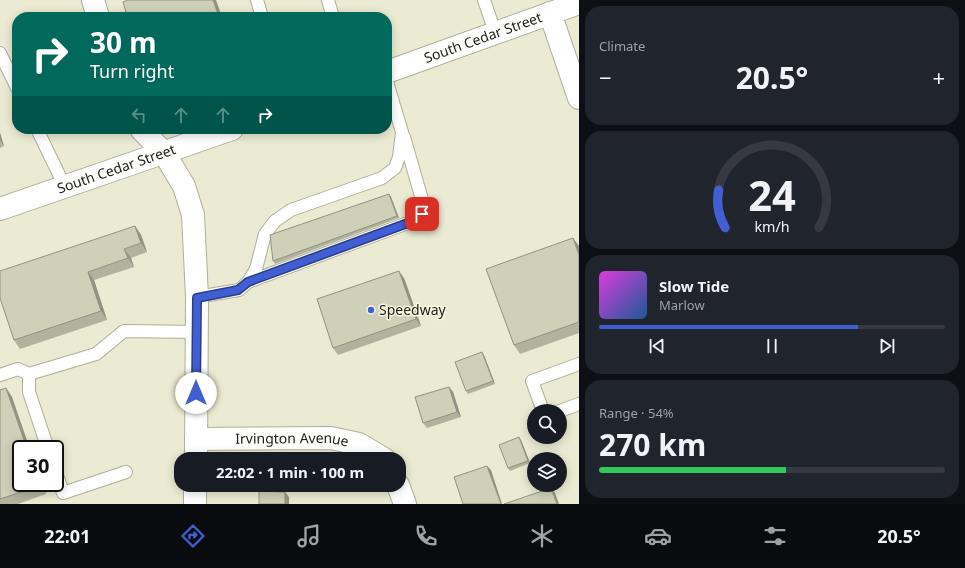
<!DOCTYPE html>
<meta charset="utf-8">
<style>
:root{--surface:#171b24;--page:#20242c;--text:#f1f3f6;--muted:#9ea1a6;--line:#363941;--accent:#415fd2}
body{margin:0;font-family:"Noto Sans",sans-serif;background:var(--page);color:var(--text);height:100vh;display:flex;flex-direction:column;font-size:15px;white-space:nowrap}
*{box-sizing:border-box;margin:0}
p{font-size:13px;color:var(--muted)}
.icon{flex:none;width:22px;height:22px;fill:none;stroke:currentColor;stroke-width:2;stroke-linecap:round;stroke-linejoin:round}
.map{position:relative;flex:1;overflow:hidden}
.panel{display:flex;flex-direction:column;gap:6px;padding:6px;background:#0d0f14;width:386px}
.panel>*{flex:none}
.top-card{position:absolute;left:12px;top:12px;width:380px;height:122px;border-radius:16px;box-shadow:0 2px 10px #0003;background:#00695c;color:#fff;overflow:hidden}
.buttons{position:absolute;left:527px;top:404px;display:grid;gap:8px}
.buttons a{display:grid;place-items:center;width:40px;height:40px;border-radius:50%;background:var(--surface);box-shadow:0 2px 10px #0003;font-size:20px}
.speed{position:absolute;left:12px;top:440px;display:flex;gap:8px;font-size:20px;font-weight:700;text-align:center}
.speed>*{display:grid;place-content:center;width:52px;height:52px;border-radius:50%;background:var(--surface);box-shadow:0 2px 10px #0003;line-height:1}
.speed .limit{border:2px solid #111;border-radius:6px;background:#fff;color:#111}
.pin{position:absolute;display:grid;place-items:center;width:34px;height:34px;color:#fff;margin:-17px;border-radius:8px;box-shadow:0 2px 6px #0006}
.me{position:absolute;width:44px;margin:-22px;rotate:0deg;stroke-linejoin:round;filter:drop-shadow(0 0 3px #0008)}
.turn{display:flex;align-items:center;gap:14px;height:84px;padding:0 12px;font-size:18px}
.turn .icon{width:52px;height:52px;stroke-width:2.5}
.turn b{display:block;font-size:28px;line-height:34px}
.lanes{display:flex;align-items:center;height:38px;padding:0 12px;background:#0003;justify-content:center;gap:20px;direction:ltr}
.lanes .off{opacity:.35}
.big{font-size:30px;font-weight:700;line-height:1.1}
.panel .widget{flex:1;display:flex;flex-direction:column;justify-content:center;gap:6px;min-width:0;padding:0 14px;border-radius:16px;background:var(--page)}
.panel .dial{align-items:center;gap:0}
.dial svg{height:104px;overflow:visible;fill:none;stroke:var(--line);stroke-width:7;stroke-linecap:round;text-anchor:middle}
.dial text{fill:var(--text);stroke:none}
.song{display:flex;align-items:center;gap:12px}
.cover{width:48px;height:48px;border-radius:6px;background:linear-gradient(135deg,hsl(300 70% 55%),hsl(210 70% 35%))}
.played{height:4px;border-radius:2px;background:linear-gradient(90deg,var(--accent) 75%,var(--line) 75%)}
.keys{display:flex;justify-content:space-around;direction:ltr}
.heat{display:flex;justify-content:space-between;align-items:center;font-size:22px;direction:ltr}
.charge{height:6px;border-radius:3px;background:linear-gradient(90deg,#34c759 54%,var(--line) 0)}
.trip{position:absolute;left:174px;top:452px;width:232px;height:40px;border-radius:16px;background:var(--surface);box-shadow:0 2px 10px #0003;font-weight:700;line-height:40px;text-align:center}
.dock{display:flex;height:64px;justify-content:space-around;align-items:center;background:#090b0e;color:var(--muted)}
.dock .icon{width:28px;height:28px}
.dock .selected{color:var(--accent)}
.dock b{font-size:18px;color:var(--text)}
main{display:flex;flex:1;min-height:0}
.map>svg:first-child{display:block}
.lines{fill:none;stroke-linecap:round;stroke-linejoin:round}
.lane-casing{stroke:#afaf98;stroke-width:14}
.street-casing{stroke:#afaf98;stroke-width:24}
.primary-casing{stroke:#afaf98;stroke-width:24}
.lane{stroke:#fff;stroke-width:12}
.street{stroke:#fff;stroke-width:22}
.primary{stroke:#fff;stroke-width:22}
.wall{fill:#b2b39e}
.shaded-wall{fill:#919281}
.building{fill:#cfd0b8;stroke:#919281}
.route-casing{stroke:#2a3e88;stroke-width:10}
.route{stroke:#415fd2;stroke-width:7}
.poi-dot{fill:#415fd2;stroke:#f8f8e0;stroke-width:1.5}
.labels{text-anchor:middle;stroke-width:3;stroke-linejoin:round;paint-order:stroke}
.street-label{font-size:14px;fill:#22221a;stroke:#f8f8e0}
.poi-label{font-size:14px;fill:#22221a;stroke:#f8f8e0;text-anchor:start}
</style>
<main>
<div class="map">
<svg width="579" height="504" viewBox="0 0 579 504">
<rect width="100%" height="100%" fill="#ebebd3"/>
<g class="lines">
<g class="lane-casing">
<g id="lane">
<polyline points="257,0 262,17"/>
<polyline points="328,0 333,17"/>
<polyline points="484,0 495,32"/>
<polyline points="0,53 17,88"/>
<polyline points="37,129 65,187"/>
<polyline points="248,282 416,220 422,213 423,203 404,137"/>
<polyline points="197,297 239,290 248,282 256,269 265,234 275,221 291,210 382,178 395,168 399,157 402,132 387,82"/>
<polyline points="29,374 29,392 48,449"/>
<polyline points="0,375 18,369 29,374 96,354 124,331 197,332"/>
<polyline points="543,411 532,381 579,364"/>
<polyline points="560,411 579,404"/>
<polyline points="55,469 63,493 126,472"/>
</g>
</g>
<g class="street-casing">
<g id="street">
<polyline points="93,0 98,17"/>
<polyline points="550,13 579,98"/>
<polyline points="141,129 164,153 184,186 193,215 197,297 196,459"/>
<path id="s1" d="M 196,439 L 331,438 L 359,444 L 384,459"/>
<polyline points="398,485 405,504"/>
<polyline points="195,504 195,485"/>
</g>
</g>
<g class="primary-casing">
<g id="primary">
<path id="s2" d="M 387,72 L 579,3"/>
<path id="s3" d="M 0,209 L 232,129"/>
</g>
</g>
<use href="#lane" class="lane"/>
<use href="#street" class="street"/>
<use href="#primary" class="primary"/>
</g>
<g class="wall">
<polygon points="0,133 4,146 0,148"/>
<polygon points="389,194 391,197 399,218 275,264 273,261"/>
<polygon points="135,226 141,235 147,252 131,258 134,267 94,280 107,320 20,349 14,340"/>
<polygon points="573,238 579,247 579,333 520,354 514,345"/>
<polygon points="404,278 421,326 338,355 333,348"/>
<polygon points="484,355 495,384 468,394 466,391"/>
<polygon points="449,387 453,392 461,417 427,428 423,423"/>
<polygon points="6,388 12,397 21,483 42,483 46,494 18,504 0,504 0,390"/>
<polygon points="521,440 530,463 510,471 508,468"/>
</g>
<g class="shaded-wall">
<polygon points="213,0 216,0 222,17 219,17"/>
<polygon points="0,133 4,146 0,140"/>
<polygon points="389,194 391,197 399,218 397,216"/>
<polygon points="135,226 141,235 147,252 141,243"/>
<polygon points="573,238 579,246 579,255"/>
<polygon points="124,249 131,258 134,267 128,258"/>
<polygon points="399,271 404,278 421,326 416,319"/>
<polygon points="88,272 94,280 107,320 101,311"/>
<polygon points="482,352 484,355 495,384 493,381"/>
<polygon points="449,387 453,392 461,417 457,412"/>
<polygon points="6,388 12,397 30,449 27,449"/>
<polygon points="519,437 521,440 530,463 528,461"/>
<polygon points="487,466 491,470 502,504 501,504"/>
<polygon points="39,483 42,483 46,494 40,486"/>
<polygon points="551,488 555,493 559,504 557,504"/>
<polygon points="285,492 289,497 289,504 285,504"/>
</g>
<g class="building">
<polygon points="128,0 213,0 219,17 119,17 119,15 126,12 123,2"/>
<polygon points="389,194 397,216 273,261 270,235"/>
<polygon points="135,226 141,243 124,249 128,258 88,272 101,311 14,340 0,298 0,271"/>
<polygon points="573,238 579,255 579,322 514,345 486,269"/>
<polygon points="399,271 416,319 333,348 317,299"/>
<polygon points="482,352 493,381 466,391 455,362"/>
<polygon points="449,387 457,412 423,423 415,397"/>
<polygon points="6,388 27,449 21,449 21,483 39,483 40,486 0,499 0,390"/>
<polygon points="519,437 528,461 508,468 499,445"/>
<polygon points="487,466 501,504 463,504 454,477"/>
<polygon points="551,488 557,504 504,504"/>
<polygon points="259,491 285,492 285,504 259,504"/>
</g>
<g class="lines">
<g class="route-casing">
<polyline id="route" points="196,393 197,298 238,290 248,282 416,220 422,214"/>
</g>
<use href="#route" class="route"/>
</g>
<circle class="poi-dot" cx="371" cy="310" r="4"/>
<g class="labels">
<g class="street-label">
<text dy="5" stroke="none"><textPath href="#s2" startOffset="102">South Cedar Street</textPath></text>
<text dy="5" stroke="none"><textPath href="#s3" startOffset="123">South Cedar Street</textPath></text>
<text dy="5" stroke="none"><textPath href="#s1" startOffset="96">Irvington Avenue</textPath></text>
</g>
<g class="poi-label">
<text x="379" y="315">Speedway</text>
</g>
</g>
</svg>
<div class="buttons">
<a><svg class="icon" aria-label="search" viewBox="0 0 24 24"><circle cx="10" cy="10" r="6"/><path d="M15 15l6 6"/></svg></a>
<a><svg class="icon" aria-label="layers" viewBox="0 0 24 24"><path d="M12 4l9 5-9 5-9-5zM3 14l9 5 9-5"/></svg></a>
</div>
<div class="speed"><div class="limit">30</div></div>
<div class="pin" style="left:422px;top:214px;background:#d93025"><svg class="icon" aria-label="arrive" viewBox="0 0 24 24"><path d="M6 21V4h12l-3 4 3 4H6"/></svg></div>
<svg class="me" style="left:196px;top:393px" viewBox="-20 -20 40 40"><circle r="19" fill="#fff"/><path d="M0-13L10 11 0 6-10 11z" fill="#415fd2"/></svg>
<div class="trip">22:02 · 1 min · 100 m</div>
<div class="top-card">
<div class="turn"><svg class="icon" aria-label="right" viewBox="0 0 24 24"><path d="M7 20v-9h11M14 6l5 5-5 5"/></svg><div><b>30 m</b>Turn right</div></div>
<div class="lanes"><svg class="icon off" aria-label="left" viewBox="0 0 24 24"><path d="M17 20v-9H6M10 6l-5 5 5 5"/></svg><svg class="icon off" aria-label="ahead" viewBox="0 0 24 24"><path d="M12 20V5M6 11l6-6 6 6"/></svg><svg class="icon off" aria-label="ahead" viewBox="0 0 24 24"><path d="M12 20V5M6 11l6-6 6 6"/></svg><svg class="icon" aria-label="right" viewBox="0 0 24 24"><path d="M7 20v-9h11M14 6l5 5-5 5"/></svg></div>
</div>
</div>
<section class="panel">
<div class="widget"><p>Climate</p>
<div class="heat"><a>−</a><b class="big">20.5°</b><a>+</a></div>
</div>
<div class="widget dial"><svg viewBox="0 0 100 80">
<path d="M14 69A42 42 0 1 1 86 69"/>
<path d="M14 69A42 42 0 0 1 9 40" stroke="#415fd2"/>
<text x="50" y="56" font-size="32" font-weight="700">24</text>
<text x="50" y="72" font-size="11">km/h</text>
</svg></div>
<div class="widget">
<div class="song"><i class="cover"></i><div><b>Slow Tide</b><p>Marlow</p></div></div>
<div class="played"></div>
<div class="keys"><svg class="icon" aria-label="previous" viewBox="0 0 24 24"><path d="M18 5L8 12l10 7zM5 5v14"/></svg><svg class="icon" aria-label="pause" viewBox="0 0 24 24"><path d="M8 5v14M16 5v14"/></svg><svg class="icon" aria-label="next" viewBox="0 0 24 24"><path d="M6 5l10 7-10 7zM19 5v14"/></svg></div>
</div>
<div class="widget"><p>Range · 54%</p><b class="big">270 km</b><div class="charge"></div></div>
</section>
</main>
<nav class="dock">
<b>22:01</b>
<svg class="icon selected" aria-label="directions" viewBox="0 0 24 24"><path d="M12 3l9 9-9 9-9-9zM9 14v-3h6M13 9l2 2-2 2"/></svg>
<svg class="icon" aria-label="music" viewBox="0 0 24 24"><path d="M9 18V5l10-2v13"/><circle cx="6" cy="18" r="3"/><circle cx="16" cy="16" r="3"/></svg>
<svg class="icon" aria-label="phone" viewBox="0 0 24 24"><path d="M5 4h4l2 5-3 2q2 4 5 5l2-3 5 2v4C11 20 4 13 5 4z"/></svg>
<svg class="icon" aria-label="climate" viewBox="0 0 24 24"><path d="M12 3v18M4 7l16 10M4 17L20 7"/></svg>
<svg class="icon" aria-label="car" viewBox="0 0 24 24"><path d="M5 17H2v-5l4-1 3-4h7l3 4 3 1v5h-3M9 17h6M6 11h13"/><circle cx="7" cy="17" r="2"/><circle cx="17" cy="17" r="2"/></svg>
<svg class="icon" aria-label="filters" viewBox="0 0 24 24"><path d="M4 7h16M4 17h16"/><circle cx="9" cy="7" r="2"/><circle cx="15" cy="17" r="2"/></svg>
<b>20.5°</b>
</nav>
